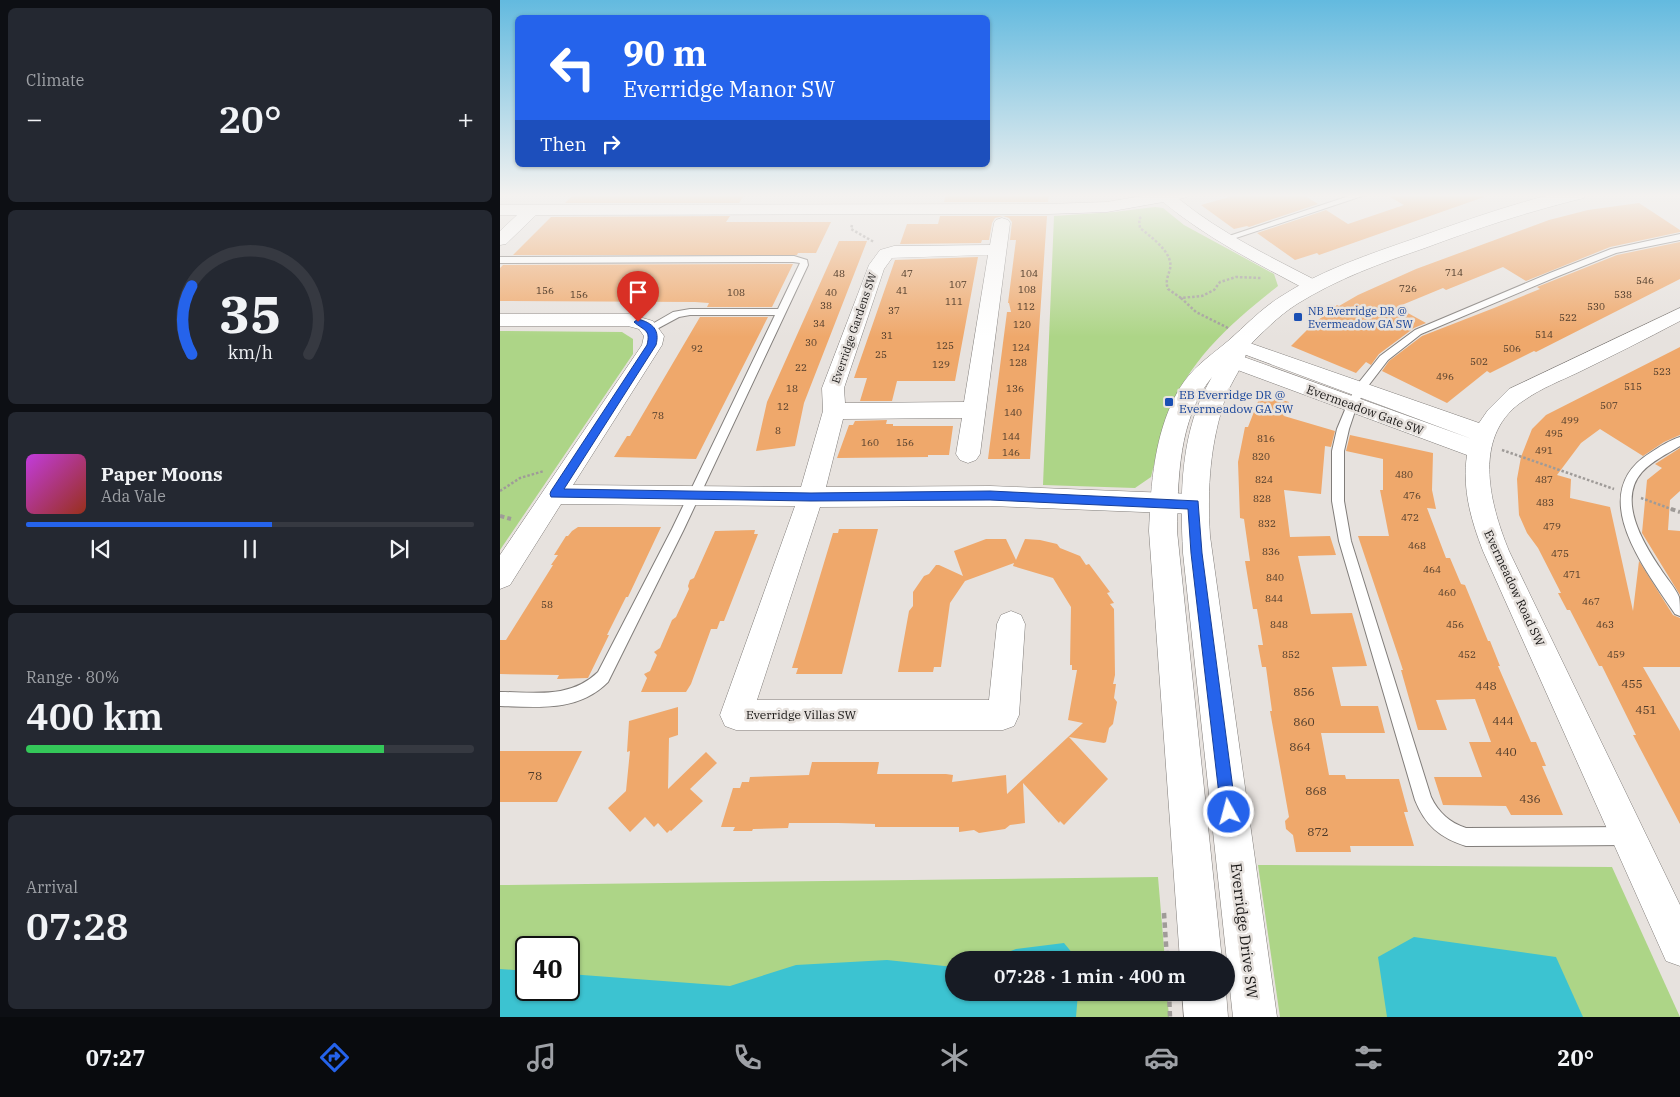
<!DOCTYPE html>
<meta charset="utf-8">
<style>
:root{--surface:#171b24;--page:#242831;--text:#f1f3f6;--muted:#9ea1a6;--line:#363941;--accent:#2563eb}
body{margin:0;font-family:"IBM Plex Serif",serif;background:var(--page);color:var(--text);height:100vh;display:flex;flex-direction:column;font-size:19px;white-space:nowrap}
*{box-sizing:border-box;margin:0}
p{font-size:16px;color:var(--muted)}
.icon{flex:none;width:28px;height:28px;fill:none;stroke:currentColor;stroke-width:2;stroke-linecap:round;stroke-linejoin:round}
.map{position:relative;flex:1;overflow:hidden}
.drawer{display:flex;flex-direction:column;gap:8px;padding:8px;background:#0d0f14;width:500px}
.drawer>*{flex:none}
.hud{position:absolute;left:15px;top:15px;width:475px;height:152px;border-radius:8px;box-shadow:0 1px 4px #0004;background:#2563eb;color:#fff;overflow:hidden}
.speed{position:absolute;left:15px;top:936px;display:flex;gap:10px;font-size:25px;font-weight:700;text-align:center}
.speed>*{display:grid;place-content:center;width:65px;height:65px;border-radius:50%;background:var(--surface);box-shadow:0 1px 4px #0004;line-height:1}
.speed .limit{border:2px solid #111;border-radius:8px;background:#fff;color:#111}
.pin{position:absolute;display:grid;place-items:center;width:42px;height:42px;color:#fff;margin:-51px -21px;border-radius:50% 50% 50% 0;rotate:-45deg;box-shadow:0 0 5px #0007}
.pin .icon{rotate:45deg}
.me{position:absolute;width:55px;margin:-28px;rotate:353deg;stroke-linejoin:round;filter:drop-shadow(0 0 4px #0008)}
.turn{display:flex;align-items:center;gap:18px;height:105px;padding:0 25px;font-size:22px}
.turn .icon{width:65px;height:65px;stroke-width:2.5}
.turn b{display:block;font-size:35px;line-height:42px}
.then{display:flex;align-items:center;height:48px;padding:0 25px;background:#0003;gap:10px;font-size:19px}
.big{font-size:38px;font-weight:600;line-height:1.1}
.drawer .card{flex:1;display:flex;flex-direction:column;justify-content:center;gap:8px;min-width:0;padding:0 18px;border-radius:8px;background:var(--page)}
.drawer .dial{align-items:center;gap:0}
.dial svg{height:130px;overflow:visible;fill:none;stroke:var(--line);stroke-width:7;stroke-linecap:round;text-anchor:middle}
.dial text{fill:var(--text);stroke:none}
.song{display:flex;align-items:center;gap:15px}
.cover{width:60px;height:60px;border-radius:8px;background:linear-gradient(135deg,hsl(290 70% 55%),hsl(10 70% 35%))}
.played{height:5px;border-radius:2px;background:linear-gradient(90deg,var(--accent) 55%,var(--line) 55%)}
.keys{display:flex;justify-content:space-around;direction:ltr}
.heat{display:flex;justify-content:space-between;align-items:center;font-size:28px;direction:ltr}
.charge{height:8px;border-radius:4px;background:linear-gradient(90deg,#34c759 80%,var(--line) 0)}
.trip{position:absolute;left:445px;top:951px;width:290px;height:50px;border-radius:25px;background:var(--surface);box-shadow:0 1px 4px #0004;font-weight:600;line-height:50px;text-align:center}
.dock{display:flex;height:80px;justify-content:space-around;align-items:center;background:#090b0e;color:var(--muted)}
.dock .icon{width:35px;height:35px}
.dock .current{color:var(--accent)}
.dock b{font-size:22px;color:var(--text)}
main{display:flex;flex:1;min-height:0}
.map>svg:first-child{display:block}
.green{fill:#add587;fill-rule:evenodd}
.water{fill:#3cc3d1}
.building{fill:#efa86b}
.lines{fill:none;stroke-linecap:round;stroke-linejoin:round}
.service-casing{stroke:#817d7a;stroke-width:2}
.minor-casing{stroke:#817d7a;stroke-width:1}
.tertiary-casing{stroke:#817d7a;stroke-width:1}
.path-far2{stroke:#9f9b98;stroke-width:2.5;stroke-dasharray:2.5 2;stroke-linecap:butt}
.path-far1{stroke:#9f9b98;stroke-width:4;stroke-dasharray:4.5 3;stroke-linecap:butt}
.path{stroke:#9f9b98;stroke-width:4.5;stroke-dasharray:5.5 4;stroke-linecap:butt}
.service{fill:#fff;fill-rule:evenodd}
.minor{fill:#fff;fill-rule:evenodd}
.tertiary{fill:#fff;fill-rule:evenodd}
.route{fill:#2563eb;stroke:#184099}
.transit-dot{fill:#1a4fb4;stroke:#e7e2de;stroke-width:2}
.labels{text-anchor:middle;stroke-width:5;stroke-linejoin:round;paint-order:stroke}
.number-label{font-size:10px;fill:#4d3a2a}
.far-transit-label{font-size:11px;fill:#164399;stroke:#e7e2de;text-anchor:start}
.far-street-label{font-size:11px;fill:#171514;stroke:#e7e2de}
.transit-label{font-size:12px;fill:#164399;stroke:#e7e2de;text-anchor:start}
.street-label{font-size:12px;fill:#171514;stroke:#e7e2de}
.near-number-label{font-size:12px;fill:#4d3a2a}
.near-street-label{font-size:15px;fill:#171514;stroke:#e7e2de}
</style>
<main>
<section class="drawer">
<div class="card"><p>Climate</p>
<div class="heat"><a>−</a><b class="big">20°</b><a>+</a></div>
</div>
<div class="card dial"><svg viewBox="0 0 100 80">
<path d="M14 69A42 42 0 1 1 86 69"/>
<path d="M14 69A42 42 0 0 1 14 27" stroke="#2563eb"/>
<text x="50" y="56" font-size="32" font-weight="700">35</text>
<text x="50" y="72" font-size="11">km/h</text>
</svg></div>
<div class="card">
<div class="song"><i class="cover"></i><div><b>Paper Moons</b><p>Ada Vale</p></div></div>
<div class="played"></div>
<div class="keys"><svg class="icon" aria-label="previous" viewBox="0 0 24 24"><path d="M18 5L8 12l10 7zM5 5v14"/></svg><svg class="icon" aria-label="pause" viewBox="0 0 24 24"><path d="M8 5v14M16 5v14"/></svg><svg class="icon" aria-label="next" viewBox="0 0 24 24"><path d="M6 5l10 7-10 7zM19 5v14"/></svg></div>
</div>
<div class="card"><p>Range · 80%</p><b class="big">400 km</b><div class="charge"></div></div>
<div class="card"><p>Arrival</p><b class="big">07:28</b></div>
</section>
<div class="map">
<svg width="1180" height="1017" viewBox="0 0 1180 1017">
<rect width="100%" height="100%" fill="#e7e2de"/>
<g class="green">
<path d="M 655,207 L 663,208 L 684,225 L 774,274 L 778,286 C 731,323 687,361 667,418 C 660,437 656,458 651,477 L 635,488 L 543,485 L 554,216 L 614,212 Z"/>
<polygon points="0,331 122,332 133,339 133,354 0,550"/>
<polygon points="758,865 1112,867 1180,1017 780,1017"/>
<path d="M 658,877 L 665,960 L 454,960 L 454,992 L 667,993 L 669,1017 L 0,1017 L 0,885 ZM 26,948 L 69,948 L 69,990 L 26,990 Z"/>
</g>
<g class="water">
<polygon points="914,937 1056,957 1083,1017 887,1017 878,957"/>
<polygon points="564,943 578,960 487,960 516,949"/>
<polygon points="387,960 454,967 454,992 578,993 576,1017 0,1017 0,969 26,971 26,990 69,990 69,974 230,986 296,965"/>
</g>
<g class="building">
<polygon points="74,194 245,194 239,203 65,203"/>
<polygon points="446,194 549,194 548,202 444,202"/>
<polygon points="740,194 802,194 818,204 749,227 747,226 734,229 701,205"/>
<polygon points="885,194 984,194 984,197 819,255 817,253 795,260 757,233 826,210 848,224 904,205"/>
<polygon points="1139,203 1180,230 1180,232 1110,247 1026,281 1003,267 946,290 943,288 897,307 926,323 914,328 879,354 871,365 866,362 856,373 791,346 812,325 837,305 839,306 858,295 916,269 1049,220 1088,210"/>
<polygon points="230,216 226,222 331,222 316,253 298,253 297,255 13,255 51,217"/>
<polygon points="440,216 547,216 530,459 488,459 507,312 511,312 509,303 508,303 516,240 510,240 512,222 509,218 503,216 495,218 492,223 489,240 482,240 481,243 400,244 407,224 438,224"/>
<polygon points="339,241 367,241 304,403 295,446 256,451 267,402"/>
<polygon points="1180,242 1180,279 1036,352 1034,351 990,373 987,371 947,403 882,371 889,361 922,336 994,308 1040,289 1037,287 1117,255"/>
<polygon points="478,257 455,381 397,381 392,401 360,401 367,378 354,378 395,260"/>
<polygon points="293,264 272,307 207,307 209,303 195,302 0,301 0,268 3,265"/>
<polygon points="200,317 268,317 196,459 114,457 127,436 130,436"/>
<polygon points="1180,347 1180,435 1164,442 1143,456 1100,429 1081,443 1057,475 1071,479 1070,498 1110,507 1133,611 1139,561 1173,615 1180,618 1180,667 1143,667 1180,731 1180,824 1133,735 1136,735 1102,666 1099,666 1070,610 1067,610 1058,593 1061,593 1038,548 1027,533 1019,515 1017,479 1021,457 1032,429 1046,415"/>
<polygon points="761,394 789,402 784,416 835,431 831,447 825,446 821,494 784,490 790,537 830,536 836,555 798,556 811,614 852,613 867,666 832,667 841,706 878,706 885,733 821,733 829,775 845,775 846,779 899,779 908,812 904,812 914,846 850,846 851,852 796,852 793,835 786,829 785,821 789,817 770,711 772,711 766,667 762,667 758,645 763,645 757,609 753,609 745,561 750,561 744,519 740,518 738,462 745,427 748,427"/>
<polygon points="387,420 386,424 393,424 393,426 453,426 449,455 428,455 428,457 337,458 349,425 353,425 355,421"/>
<polygon points="850,435 933,453 932,490 936,509 927,508 946,558 950,558 961,584 965,585 988,641 990,641 1000,666 998,666 1031,742 1036,742 1046,766 1042,766 1063,815 1011,815 1006,806 943,805 934,777 982,777 969,742 991,742 975,699 936,700 947,730 918,730 901,670 903,670 858,536 889,536 880,490 883,490 883,459 846,451"/>
<polygon points="1180,448 1180,491 1170,500 1168,530 1180,531 1180,595 1142,533 1147,480 1162,468 1155,464"/>
<polygon points="78,527 161,527 128,597 126,597 107,635 109,635 88,678 57,679 59,675 0,674 0,640 6,640 53,565 51,565 58,555 54,555 66,536 68,536 72,531"/>
<polygon points="339,529 378,529 342,674 296,674 298,668 292,668 304,629 333,533 338,533"/>
<polygon points="255,530 254,534 258,534 224,621 220,621 217,629 211,629 191,684 186,692 141,692 147,678 144,674 150,671 157,655 154,652 160,648 172,620 176,617 189,589 188,586 190,580 194,578 215,531"/>
<polygon points="486,539 506,539 516,560 525,539 540,540 557,544 560,548 580,556 586,565 589,564 610,592 607,593 614,603 610,604 614,609 615,675 613,684 616,684 614,698 617,702 613,724 609,728 606,742 604,743 569,737 608,779 564,825 560,821 559,823 523,783 525,823 510,825 505,829 479,833 474,830 459,832 459,827 375,827 375,824 338,823 289,823 288,828 253,829 252,831 233,831 235,827 221,827 233,788 240,788 242,782 249,782 250,777 309,775 312,762 379,762 377,774 446,774 453,775 452,782 506,775 507,794 583,723 568,720 577,670 572,670 572,665 570,665 571,607 553,578 513,566 514,563 465,581 450,603 441,667 434,667 433,672 398,672 409,611 413,606 413,592 424,576 429,574 436,565 439,565 463,576 454,551"/>
<polygon points="178,707 178,735 169,738 168,789 206,752 217,763 190,789 203,801 171,831 170,830 167,833 158,823 154,827 145,817 130,832 108,808 126,791 130,751 127,752 129,721"/>
<polygon points="0,751 82,751 57,802 0,802"/>
</g>
<g class="lines">
<g class="service-casing">
<g id="service">
<polygon points="855,194 868,194 727,241 720,239"/>
<path d="M 1180,234 L 1180,240 L 1116,253 L 1056,277 L 921,334 L 888,360 L 865,390 L 857,405 L 849,429 L 844,451 L 844,501 L 851,541 L 931,797 C 938,812 950,823 966,828 L 1128,827 L 1134,830 L 1137,836 L 1134,842 L 1128,845 L 966,846 C 940,838 925,825 915,800 L 839,541 L 832,501 L 832,451 L 837,429 L 847,405 L 856,386 L 880,356 L 915,330 L 1050,273 L 1111,249 Z"/>
<path d="M 294,256 L 307,260 L 308,265 L 184,529 L 108,682 C 78,712 39,707 0,706 L 0,692 C 36,692 70,699 98,672 L 172,529 L 275,315 L 190,315 L 179,317 L 153,331 L 147,331 L 147,327 L 173,312 L 190,309 L 278,309 L 300,263 L 293,262 L 0,263 L 0,257 Z"/>
<path d="M 1180,437 L 1180,446 C 1167,454 1152,461 1142,472 C 1117,500 1143,543 1160,568 C 1166,578 1175,587 1179,597 C 1180,602 1180,611 1180,616 L 1175,614 C 1146,570 1084,494 1150,453 C 1159,447 1170,440 1180,437 Z"/>
</g>
</g>
<g class="minor-casing">
<g id="minor">
<path d="M 653,194 L 690,194 L 687,197 L 679,199 C 722,234 771,257 819,282 L 822,286 L 819,290 L 813,291 L 807,290 C 756,263 707,238 663,202 L 607,212 L 548,214 L 36,215 L 6,244 L 0,245 L 0,231 L 17,215 L 0,215 L 0,205 L 548,204 L 607,202 Z"/>
<path d="M 502,218 L 508,220 L 510,223 L 480,454 L 476,460 L 468,463 L 460,460 L 456,454 L 462,418 L 343,419 L 326,487 L 490,486 L 694,494 L 703,497 L 706,504 L 703,511 L 694,514 L 490,506 L 320,507 L 257,700 L 489,700 L 497,624 L 501,615 L 511,611 L 521,615 L 525,624 L 519,715 L 514,726 L 503,730 L 236,730 L 225,726 L 220,715 L 295,506 L 61,504 L 10,585 L 0,589 L 0,555 L 142,345 L 144,336 L 139,329 L 128,326 L 0,326 L 0,314 L 129,314 L 153,321 L 164,336 L 162,345 L 73,485 L 301,487 L 323,411 L 322,388 L 369,265 L 380,250 L 394,246 L 490,245 L 494,223 L 496,220 ZM 488,255 L 464,402 L 345,403 L 344,388 L 384,269 L 392,258 Z"/>
<path d="M 1180,308 L 1180,321 C 1146,339 1112,356 1077,373 C 1060,381 1042,388 1026,399 C 971,433 989,502 1009,551 L 1180,905 L 1180,966 L 1166,961 L 983,551 C 971,520 962,489 967,455 L 716,362 L 713,357 L 716,352 L 723,350 L 730,352 L 972,439 L 730,349 L 727,345 L 730,341 L 737,339 L 744,341 L 979,423 L 988,410 L 1009,389 Z"/>
</g>
</g>
<g class="tertiary-casing">
<g id="tertiary">
<path d="M 1053,194 L 1086,194 L 1084,198 C 1030,211 978,228 925,248 C 881,263 837,279 797,304 C 778,316 762,333 746,349 L 747,351 C 743,367 732,380 726,396 C 710,443 707,487 710,536 L 777,1017 L 733,1017 L 683,553 C 680,493 680,430 712,377 C 678,419 678,480 677,531 L 722,960 L 680,960 L 649,531 C 651,484 654,434 678,391 C 692,367 708,358 728,341 C 745,326 761,309 780,297 C 821,270 870,254 916,238 C 961,222 1006,206 1053,194 Z"/>
<polygon points="682,992 726,992 728,1017 684,1017"/>
</g>
</g>
<g class="path-far2">
<path d="M 641,217 L 639,219 L 640,228 C 651,237 674,253 670,269 C 668,277 665,281 668,289 L 681,298"/>
<polyline points="352,225 351,229 374,242"/>
<polyline points="728,328 696,312 681,298 702,296 714,290 720,282 736,277 761,278"/>
<polyline points="1002,450 1114,489"/>
<polyline points="0,491 20,478 44,471"/>
<polyline points="1141,498 1174,510"/>
</g>
<g class="path-far1">
<polyline points="1171,509 1180,512"/>
<polyline points="0,516 11,519"/>
</g>
<g class="path">
<polyline points="664,913 667,960"/>
<polyline points="669,992 670,1017"/>
</g>
<use href="#service" class="service"/>
<use href="#minor" class="minor"/>
<use href="#tertiary" class="tertiary"/>
</g>
<linearGradient id="sky" x2="0" y2="1"><stop stop-color="#63badf"/><stop offset="0.58" stop-color="#f4f2f0"/><stop offset="1" stop-color="#f4f2f0" stop-opacity="0"/></linearGradient>
<rect width="1180" height="337" fill="url(#sky)"/>
<path class="route" d="M 138,319 C 153,323 160,330 156,345 L 64,489 L 311,493 L 490,491 L 698,501 L 702,553 L 736,812 L 734,818 L 729,820 L 723,818 L 721,812 L 691,553 L 688,509 L 490,500 L 311,501 L 51,497 L 50,494 L 51,491 L 147,345 C 151,329 144,331 134,322 Z"/>
<g class="transit-dot">
<rect x="793" y="312" width="10" height="10" rx="2.5"/>
<rect x="664" y="397" width="10" height="10" rx="2.5"/>
</g>
<g class="labels">
<g class="number-label">
<text x="954" y="276">714</text>
<text x="339" y="277">48</text>
<text x="407" y="277">47</text>
<text x="529" y="277">104</text>
<text x="1145" y="284">546</text>
<text x="458" y="288">107</text>
<text x="908" y="292">726</text>
<text x="527" y="293">108</text>
<text x="45" y="294">156</text>
<text x="402" y="294">41</text>
<text x="236" y="296">108</text>
<text x="331" y="296">40</text>
<text x="79" y="298">156</text>
<text x="1123" y="298">538</text>
<text x="454" y="305">111</text>
<text x="326" y="309">38</text>
<text x="526" y="310">112</text>
<text x="1096" y="310">530</text>
<text x="394" y="314">37</text>
<text x="1068" y="321">522</text>
<text x="319" y="327">34</text>
<text x="522" y="328">120</text>
<text x="1044" y="338">514</text>
<text x="387" y="339">31</text>
<text x="311" y="346">30</text>
<text x="445" y="349">125</text>
<text x="521" y="351">124</text>
<text x="197" y="352">92</text>
<text x="1012" y="352">506</text>
<text x="381" y="358">25</text>
<text x="979" y="365">502</text>
<text x="518" y="366">128</text>
<text x="441" y="368">129</text>
<text x="301" y="371">22</text>
<text x="1162" y="375">523</text>
<text x="945" y="380">496</text>
<text x="1133" y="390">515</text>
<text x="292" y="392">18</text>
<text x="515" y="392">136</text>
<text x="1109" y="409">507</text>
<text x="283" y="410">12</text>
<text x="513" y="416">140</text>
<text x="158" y="419">78</text>
<text x="1070" y="424">499</text>
<text x="278" y="434">8</text>
<text x="1054" y="437">495</text>
<text x="511" y="440">144</text>
<text x="766" y="442">816</text>
<text x="370" y="446">160</text>
<text x="405" y="446">156</text>
<text x="1044" y="454">491</text>
<text x="511" y="456">146</text>
<text x="761" y="460">820</text>
<text x="904" y="478">480</text>
<text x="764" y="483">824</text>
<text x="1044" y="483">487</text>
<text x="912" y="499">476</text>
<text x="762" y="502">828</text>
<text x="1045" y="506">483</text>
<text x="910" y="521">472</text>
<text x="767" y="527">832</text>
<text x="1052" y="530">479</text>
<text x="917" y="549">468</text>
<text x="771" y="555">836</text>
<text x="1060" y="557">475</text>
<text x="932" y="573">464</text>
<text x="1072" y="578">471</text>
<text x="775" y="581">840</text>
<text x="947" y="596">460</text>
<text x="774" y="602">844</text>
<text x="1091" y="605">467</text>
<text x="47" y="608">58</text>
<text x="779" y="628">848</text>
<text x="955" y="628">456</text>
<text x="1105" y="628">463</text>
<text x="791" y="658">852</text>
<text x="967" y="658">452</text>
<text x="1116" y="658">459</text>
</g>
<g class="far-transit-label">
<text x="808" y="315">NB Everridge DR @<tspan x="808" dy="13">Evermeadow GA SW</tspan></text>
</g>
<g class="far-street-label">
<text transform="translate(354 328) rotate(-71)" y="4">Everridge Gardens SW</text>
</g>
<g class="transit-label">
<text x="679" y="399">EB Everridge DR @<tspan x="679" dy="14">Evermeadow GA SW</tspan></text>
</g>
<g class="street-label">
<text transform="translate(865 410) rotate(20)" y="4">Evermeadow Gate SW</text>
<text transform="translate(1014 588) rotate(65)" y="4">Evermeadow Road SW</text>
<text x="301" y="719">Everridge Villas SW</text>
</g>
<g class="near-number-label">
<text x="1132" y="688">455</text>
<text x="986" y="690">448</text>
<text x="804" y="696">856</text>
<text x="1146" y="714">451</text>
<text x="1003" y="725">444</text>
<text x="804" y="726">860</text>
<text x="800" y="751">864</text>
<text x="1006" y="756">440</text>
<text x="35" y="780">78</text>
<text x="816" y="795">868</text>
<text x="1030" y="803">436</text>
<text x="818" y="836">872</text>
</g>
<g class="near-street-label">
<text transform="translate(744 931) rotate(83)" y="5">Everridge Drive SW</text>
</g>
</g>
</svg>
<div class="speed"><div class="limit">40</div></div>
<div class="pin" style="left:138px;top:322px;background:#d93025"><svg class="icon" aria-label="arrive" viewBox="0 0 24 24"><path d="M6 21V4h12l-3 4 3 4H6"/></svg></div>
<svg class="me" style="left:729px;top:812px" viewBox="-20 -20 40 40"><circle r="17" fill="#2563eb" stroke="#fff" stroke-width="3"/><path d="M0-11L8 9 0 5-8 9z" fill="#fff"/></svg>
<div class="trip">07:28 · 1 min · 400 m</div>
<div class="hud">
<div class="turn"><svg class="icon" aria-label="left" viewBox="0 0 24 24"><path d="M17 20v-9H6M10 6l-5 5 5 5"/></svg><div><b>90 m</b>Everridge Manor SW</div></div>
<div class="then">Then<svg class="icon" aria-label="right" viewBox="0 0 24 24"><path d="M7 20v-9h11M14 6l5 5-5 5"/></svg></div>
</div>
</div>
</main>
<nav class="dock">
<b>07:27</b>
<svg class="icon current" aria-label="directions" viewBox="0 0 24 24"><path d="M12 3l9 9-9 9-9-9zM9 14v-3h6M13 9l2 2-2 2"/></svg>
<svg class="icon" aria-label="music" viewBox="0 0 24 24"><path d="M9 18V5l10-2v13"/><circle cx="6" cy="18" r="3"/><circle cx="16" cy="16" r="3"/></svg>
<svg class="icon" aria-label="phone" viewBox="0 0 24 24"><path d="M5 4h4l2 5-3 2q2 4 5 5l2-3 5 2v4C11 20 4 13 5 4z"/></svg>
<svg class="icon" aria-label="climate" viewBox="0 0 24 24"><path d="M12 3v18M4 7l16 10M4 17L20 7"/></svg>
<svg class="icon" aria-label="car" viewBox="0 0 24 24"><path d="M5 17H2v-5l4-1 3-4h7l3 4 3 1v5h-3M9 17h6M6 11h13"/><circle cx="7" cy="17" r="2"/><circle cx="17" cy="17" r="2"/></svg>
<svg class="icon" aria-label="filters" viewBox="0 0 24 24"><path d="M4 7h16M4 17h16"/><circle cx="9" cy="7" r="2"/><circle cx="15" cy="17" r="2"/></svg>
<b>20°</b>
</nav>
